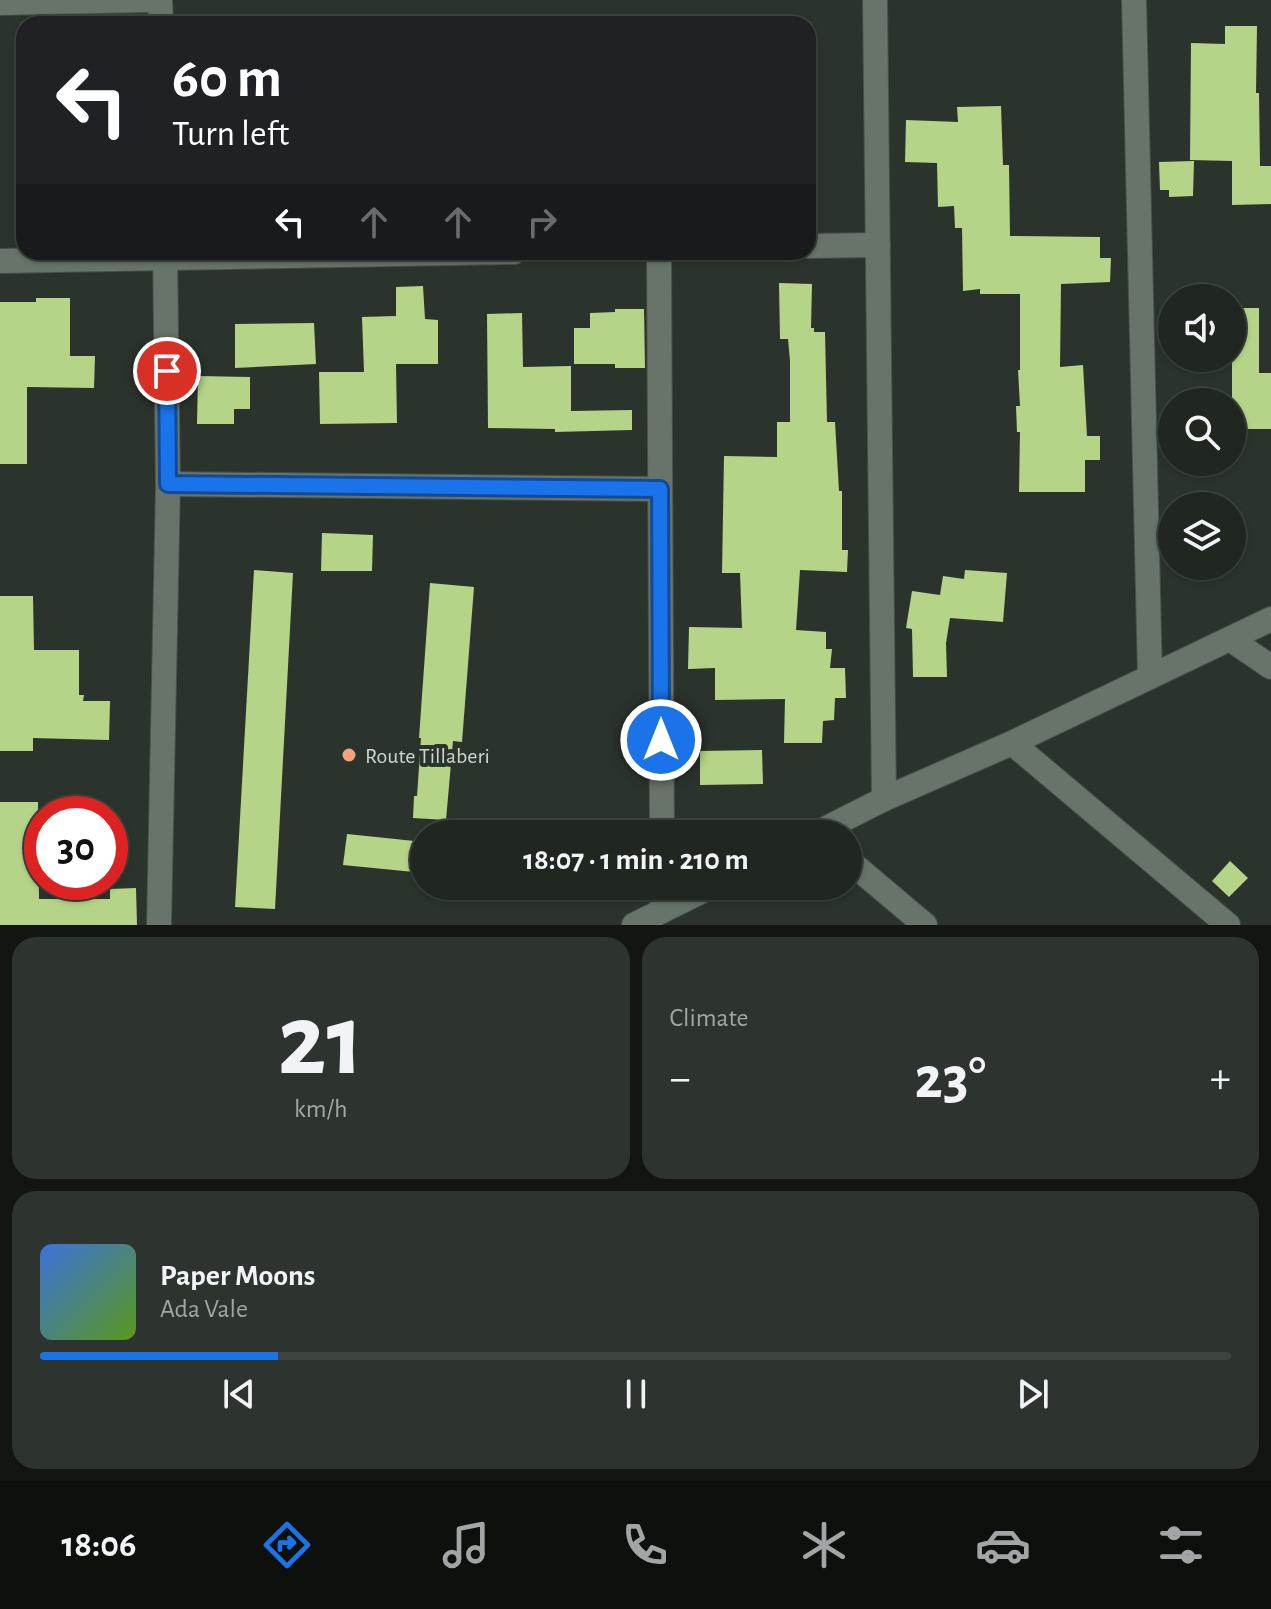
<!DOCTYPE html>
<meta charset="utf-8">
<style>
:root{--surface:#202721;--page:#2d332e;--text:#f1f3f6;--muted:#a2a5a5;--line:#3d443f;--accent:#1a73e8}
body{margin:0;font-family:"Alegreya Sans",sans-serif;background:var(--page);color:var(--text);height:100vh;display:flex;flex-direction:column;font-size:30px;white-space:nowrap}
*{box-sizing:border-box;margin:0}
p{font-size:26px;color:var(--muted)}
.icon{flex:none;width:44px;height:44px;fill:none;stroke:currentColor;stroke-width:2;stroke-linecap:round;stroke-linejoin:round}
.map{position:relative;height:925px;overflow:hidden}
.side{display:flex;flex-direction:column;gap:12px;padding:12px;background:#121512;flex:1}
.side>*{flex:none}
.top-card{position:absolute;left:16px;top:16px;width:800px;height:244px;border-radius:24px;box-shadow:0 2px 6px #0004,0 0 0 2px var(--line);background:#202124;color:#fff;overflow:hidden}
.fabs{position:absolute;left:1158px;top:284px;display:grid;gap:16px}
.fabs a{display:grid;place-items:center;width:88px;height:88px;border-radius:50%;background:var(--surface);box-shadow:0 2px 6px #0004,0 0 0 2px var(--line);font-size:40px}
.speed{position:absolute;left:24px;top:796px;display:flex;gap:16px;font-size:40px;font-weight:700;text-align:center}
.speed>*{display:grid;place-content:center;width:104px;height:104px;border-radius:50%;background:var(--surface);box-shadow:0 2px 6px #0004,0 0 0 2px var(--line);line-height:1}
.speed .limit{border:12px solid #d22;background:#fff;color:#111}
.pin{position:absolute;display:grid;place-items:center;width:68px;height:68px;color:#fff;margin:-34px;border:4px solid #fff;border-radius:50%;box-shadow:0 2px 8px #0007}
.me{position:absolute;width:88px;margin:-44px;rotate:0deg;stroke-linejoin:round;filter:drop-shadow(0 0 6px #0008)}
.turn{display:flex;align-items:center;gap:28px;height:168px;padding:0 24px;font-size:36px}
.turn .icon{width:104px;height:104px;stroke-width:2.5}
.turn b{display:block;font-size:56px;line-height:68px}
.lanes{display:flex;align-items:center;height:76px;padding:0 24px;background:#0003;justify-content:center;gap:40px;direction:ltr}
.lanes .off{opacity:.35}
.big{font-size:60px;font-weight:600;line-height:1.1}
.side .widget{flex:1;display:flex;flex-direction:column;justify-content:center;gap:12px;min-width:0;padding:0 28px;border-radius:24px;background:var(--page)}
.side .dial{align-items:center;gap:0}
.dial b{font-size:104px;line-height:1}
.song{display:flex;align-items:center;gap:24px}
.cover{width:96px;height:96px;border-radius:12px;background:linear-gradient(135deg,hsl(220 70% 55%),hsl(90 70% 35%))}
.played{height:8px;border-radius:4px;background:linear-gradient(90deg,var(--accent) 20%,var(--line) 20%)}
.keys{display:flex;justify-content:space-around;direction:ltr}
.heat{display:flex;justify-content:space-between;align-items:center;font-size:44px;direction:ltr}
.side .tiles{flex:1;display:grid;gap:12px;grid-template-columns:1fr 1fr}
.widget:last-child{grid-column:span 2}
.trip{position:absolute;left:410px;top:820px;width:452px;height:80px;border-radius:40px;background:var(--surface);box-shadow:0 2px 6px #0004,0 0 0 2px var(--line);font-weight:600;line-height:80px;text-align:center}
.dock{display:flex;height:128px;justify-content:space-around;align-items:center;background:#0d100d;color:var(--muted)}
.dock .icon{width:56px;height:56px}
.dock .selected{color:var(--accent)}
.dock b{font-size:36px;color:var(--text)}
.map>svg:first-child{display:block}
.building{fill:#b5d488}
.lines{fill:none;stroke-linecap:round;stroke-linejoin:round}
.minor-casing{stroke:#475048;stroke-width:26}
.minor{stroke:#687369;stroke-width:24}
.route-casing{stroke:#114b97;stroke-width:20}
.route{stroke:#1a73e8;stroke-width:14}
.poi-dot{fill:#f2a080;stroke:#2b342c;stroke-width:3}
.labels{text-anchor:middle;stroke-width:8;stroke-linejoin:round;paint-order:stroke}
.poi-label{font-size:22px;fill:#ced4ce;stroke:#2b342c;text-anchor:start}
</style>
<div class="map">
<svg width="1271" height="925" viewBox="0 0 1271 925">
<rect width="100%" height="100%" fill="#2b342c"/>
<g class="building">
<polygon points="1225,26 1257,26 1256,93 1259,93 1260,166 1271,166 1271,204 1232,205 1232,161 1190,160 1191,43 1225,44"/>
<polygon points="1001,106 1003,165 1009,165 1010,236 1100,237 1100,258 1111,258 1110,282 1061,284 1060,367 1083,365 1087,436 1100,436 1100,460 1085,460 1085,492 1019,492 1020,432 1017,432 1016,406 1020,406 1018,370 1020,370 1020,294 980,294 980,289 963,291 962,228 955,228 954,206 938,207 937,163 905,162 906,120 958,122 957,107"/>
<polygon points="1194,161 1193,196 1169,197 1169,190 1160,190 1159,162"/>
<polygon points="779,283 812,284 811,328 814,328 814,332 825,332 827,422 835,422 839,491 842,491 842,550 848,550 847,572 800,570 796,630 826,632 826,649 832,649 830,668 845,668 846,698 835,698 834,720 823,721 822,743 784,743 785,699 715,700 715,668 688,669 689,627 742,628 740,573 722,573 724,456 777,457 777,422 790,422 790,361 788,339 780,339"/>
<polygon points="423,286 425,319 438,320 438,364 396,364 397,423 320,424 319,372 364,372 362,317 396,316 396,287"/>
<polygon points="36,298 70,298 70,356 95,356 94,388 27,387 27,464 0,464 0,302 36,302"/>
<polygon points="1232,308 1259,308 1259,373 1271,373 1271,429 1232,429"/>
<polygon points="615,309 644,309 645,368 615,368 615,364 574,364 574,328 590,328 590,313 615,312"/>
<polygon points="522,313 523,367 571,366 571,411 632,410 632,430 555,432 555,429 488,428 487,314"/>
<polygon points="314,323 316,364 235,368 235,324"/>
<polygon points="198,376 250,377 250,409 234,409 234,424 197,424"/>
<polygon points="322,533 373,535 372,571 321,571"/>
<polygon points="254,570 293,573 275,909 235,907"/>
<polygon points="965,570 1007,573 1003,622 950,618 946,643 947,677 913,677 912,629 906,628 912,591 940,595 943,576 964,579"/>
<polygon points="430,583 474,587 462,742 453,741 446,820 413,818 414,796 417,796 421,738 419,738"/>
<polygon points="0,596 33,596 34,650 79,650 79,695 84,695 83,701 110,701 109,740 33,738 33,751 0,751"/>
<polygon points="762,750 763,784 700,785 700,751"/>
<polygon points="0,802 38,802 39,899 110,899 110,889 136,888 137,925 0,925"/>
<polygon points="347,834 424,842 424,873 343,865"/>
<polygon points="1230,861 1248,878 1229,897 1212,881"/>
</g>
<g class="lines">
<g class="minor-casing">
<g id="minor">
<polyline points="160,0 161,24"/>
<polyline points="875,0 884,799"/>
<polyline points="1134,0 1150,677"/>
<polyline points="0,3 150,0"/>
<polyline points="808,246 878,245"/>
<polyline points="659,252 662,834"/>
<polyline points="0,261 514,252"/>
<polyline points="168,484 660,489"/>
<polyline points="1230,639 1271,667"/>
<polyline points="1012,743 1228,925"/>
<polyline points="815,834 884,799 1012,743 1271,619"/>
<polyline points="848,860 925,925"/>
<polyline points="662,886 662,911"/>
<polyline points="159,925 168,484 165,252"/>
<polyline points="634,925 712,886"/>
</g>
</g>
<use href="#minor" class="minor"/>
</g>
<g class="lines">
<g class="route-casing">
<polyline id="route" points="167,371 168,484 660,489 661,740"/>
</g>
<use href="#route" class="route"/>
</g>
<circle class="poi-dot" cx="349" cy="755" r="8"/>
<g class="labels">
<g class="poi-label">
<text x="365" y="763">Route Tillaberi</text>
</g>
</g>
</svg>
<div class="fabs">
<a><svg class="icon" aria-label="sound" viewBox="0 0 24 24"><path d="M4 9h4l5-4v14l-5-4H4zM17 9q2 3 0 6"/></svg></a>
<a><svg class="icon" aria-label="search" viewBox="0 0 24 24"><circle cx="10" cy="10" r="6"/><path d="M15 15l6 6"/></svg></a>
<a><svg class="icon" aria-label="layers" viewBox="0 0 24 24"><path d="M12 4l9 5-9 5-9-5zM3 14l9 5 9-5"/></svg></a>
</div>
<div class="speed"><div class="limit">30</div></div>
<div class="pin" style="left:167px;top:371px;background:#d93025"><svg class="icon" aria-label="arrive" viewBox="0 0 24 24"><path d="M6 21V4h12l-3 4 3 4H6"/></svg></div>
<svg class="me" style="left:661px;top:740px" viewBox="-20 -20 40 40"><circle r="17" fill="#1a73e8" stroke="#fff" stroke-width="3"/><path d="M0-11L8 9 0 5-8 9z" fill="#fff"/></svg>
<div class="trip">18:07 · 1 min · 210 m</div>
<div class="top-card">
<div class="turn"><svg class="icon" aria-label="left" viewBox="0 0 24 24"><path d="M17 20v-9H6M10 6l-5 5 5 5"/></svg><div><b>60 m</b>Turn left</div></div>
<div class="lanes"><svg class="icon" aria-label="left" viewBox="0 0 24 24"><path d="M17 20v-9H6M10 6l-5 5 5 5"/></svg><svg class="icon off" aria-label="ahead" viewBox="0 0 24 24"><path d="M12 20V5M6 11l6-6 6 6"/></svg><svg class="icon off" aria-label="ahead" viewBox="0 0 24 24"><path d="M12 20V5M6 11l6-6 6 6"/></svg><svg class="icon off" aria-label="right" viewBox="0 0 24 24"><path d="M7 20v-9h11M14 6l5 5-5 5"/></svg></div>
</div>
</div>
<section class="side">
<div class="tiles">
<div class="widget dial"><b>21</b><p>km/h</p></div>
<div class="widget"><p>Climate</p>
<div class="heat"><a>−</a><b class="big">23°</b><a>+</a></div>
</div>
<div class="widget">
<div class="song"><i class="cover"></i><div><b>Paper Moons</b><p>Ada Vale</p></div></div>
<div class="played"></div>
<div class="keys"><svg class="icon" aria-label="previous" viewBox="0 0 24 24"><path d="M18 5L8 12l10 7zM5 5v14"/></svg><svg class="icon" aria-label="pause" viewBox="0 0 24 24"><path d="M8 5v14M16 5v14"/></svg><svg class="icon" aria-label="next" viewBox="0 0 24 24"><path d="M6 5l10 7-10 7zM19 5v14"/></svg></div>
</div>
</div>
</section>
<nav class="dock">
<b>18:06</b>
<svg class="icon selected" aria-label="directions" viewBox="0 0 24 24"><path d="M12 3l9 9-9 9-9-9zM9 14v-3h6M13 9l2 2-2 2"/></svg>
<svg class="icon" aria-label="music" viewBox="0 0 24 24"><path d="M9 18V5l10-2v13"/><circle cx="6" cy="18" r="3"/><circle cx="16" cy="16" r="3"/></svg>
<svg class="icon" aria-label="phone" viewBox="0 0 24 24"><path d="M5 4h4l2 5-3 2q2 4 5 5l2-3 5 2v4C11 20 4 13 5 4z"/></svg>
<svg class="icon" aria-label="climate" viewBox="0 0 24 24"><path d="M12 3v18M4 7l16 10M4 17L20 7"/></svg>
<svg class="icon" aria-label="car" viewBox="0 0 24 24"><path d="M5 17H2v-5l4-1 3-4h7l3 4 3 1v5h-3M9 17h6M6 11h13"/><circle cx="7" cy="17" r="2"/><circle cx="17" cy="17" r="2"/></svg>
<svg class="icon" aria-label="filters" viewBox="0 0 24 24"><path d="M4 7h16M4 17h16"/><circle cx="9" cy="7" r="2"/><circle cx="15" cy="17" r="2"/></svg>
</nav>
